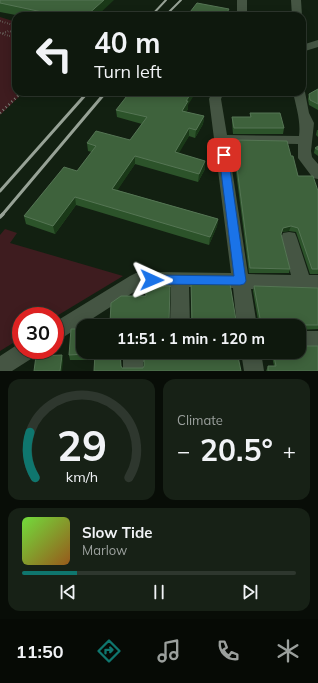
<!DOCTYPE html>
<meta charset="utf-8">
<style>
:root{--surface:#0e180d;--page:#172116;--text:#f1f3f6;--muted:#9ba09d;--line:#2e372e;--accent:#0f766e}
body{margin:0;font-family:Mulish,sans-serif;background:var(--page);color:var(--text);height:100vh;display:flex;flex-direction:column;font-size:15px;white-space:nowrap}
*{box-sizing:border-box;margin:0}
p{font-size:13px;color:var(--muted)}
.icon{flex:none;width:22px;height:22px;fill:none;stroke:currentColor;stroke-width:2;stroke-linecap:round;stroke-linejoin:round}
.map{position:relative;height:371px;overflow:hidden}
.sheet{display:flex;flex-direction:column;gap:8px;padding:8px;background:#080d07;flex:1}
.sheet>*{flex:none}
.top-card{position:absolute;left:12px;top:12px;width:294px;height:84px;border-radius:12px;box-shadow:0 2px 10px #0003,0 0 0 1px var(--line);background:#0e180d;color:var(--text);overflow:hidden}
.speed{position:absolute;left:12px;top:307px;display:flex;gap:8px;font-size:20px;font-weight:700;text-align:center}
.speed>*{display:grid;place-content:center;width:52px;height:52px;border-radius:50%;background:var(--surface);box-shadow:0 2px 10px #0003,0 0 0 1px var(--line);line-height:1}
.speed .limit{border:6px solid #d22;background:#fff;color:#111}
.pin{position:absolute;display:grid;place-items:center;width:34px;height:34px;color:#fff;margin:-17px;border-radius:8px;box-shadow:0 2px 6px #0006}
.me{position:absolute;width:44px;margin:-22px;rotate:91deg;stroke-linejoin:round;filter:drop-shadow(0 0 3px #0008)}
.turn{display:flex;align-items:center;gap:14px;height:84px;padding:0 16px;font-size:18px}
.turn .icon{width:52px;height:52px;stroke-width:2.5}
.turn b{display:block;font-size:28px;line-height:34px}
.big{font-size:30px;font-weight:700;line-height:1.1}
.sheet .card{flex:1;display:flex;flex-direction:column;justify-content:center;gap:6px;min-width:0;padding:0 14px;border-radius:12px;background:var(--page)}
.sheet .dial{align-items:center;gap:0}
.dial svg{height:104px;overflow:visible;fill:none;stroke:var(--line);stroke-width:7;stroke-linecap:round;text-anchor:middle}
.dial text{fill:var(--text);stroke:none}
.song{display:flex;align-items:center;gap:12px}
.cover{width:48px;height:48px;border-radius:6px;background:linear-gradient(135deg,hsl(100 70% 55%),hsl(30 70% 35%))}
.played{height:4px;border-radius:2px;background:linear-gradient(90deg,var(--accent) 20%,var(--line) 20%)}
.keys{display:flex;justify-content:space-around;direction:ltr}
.heat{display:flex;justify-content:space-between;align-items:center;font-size:22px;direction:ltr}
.sheet .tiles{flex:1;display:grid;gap:8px;grid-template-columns:1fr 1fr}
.card:last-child{grid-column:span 2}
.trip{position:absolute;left:76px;top:319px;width:230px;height:40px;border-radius:12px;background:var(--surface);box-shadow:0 2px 10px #0003,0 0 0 1px var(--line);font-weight:700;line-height:40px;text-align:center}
.menu{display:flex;height:64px;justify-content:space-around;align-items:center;background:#060a05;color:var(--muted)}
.menu .icon{width:28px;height:28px}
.menu .on{color:var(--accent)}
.menu b{font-size:18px;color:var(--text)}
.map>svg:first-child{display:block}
.green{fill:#3e1c1f}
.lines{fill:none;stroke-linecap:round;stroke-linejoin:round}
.path-far1{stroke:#7b867a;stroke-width:2;stroke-dasharray:0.5 2;stroke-linecap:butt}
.path{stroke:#7b867a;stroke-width:2.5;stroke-dasharray:1 3;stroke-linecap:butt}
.minor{fill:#455543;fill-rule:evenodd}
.rail-far2{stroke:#97a296;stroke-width:2}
.rail-far1{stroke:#97a296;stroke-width:3}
.rail{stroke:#97a296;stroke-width:3.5}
.wall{fill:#2c532a}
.shaded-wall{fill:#1a3918}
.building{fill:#3e623c;stroke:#557554}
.route{fill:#1a73e8;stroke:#114b97}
</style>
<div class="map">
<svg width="318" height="371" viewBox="0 0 318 371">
<rect width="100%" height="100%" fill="#122011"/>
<g class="green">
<polygon points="0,17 16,22 16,92 24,92 0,115"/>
<polygon points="5,229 17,233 10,243 123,276 55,317 55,316 21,316 21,338 0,351 0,235"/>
</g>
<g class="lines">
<g class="path-far1">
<polyline points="0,21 16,26"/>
<polyline points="0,33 9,36 16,36"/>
<polyline points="3,33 9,31 15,33 15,36"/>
<polyline points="20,94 22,92"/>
</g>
<polyline class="path" points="0,113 21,93"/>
<g class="minor">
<rect x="237" y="0" width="10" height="16"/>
<polygon points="291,0 301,0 302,16 292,16"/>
<polygon points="318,40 318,47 302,52 302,45"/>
<path d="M 302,89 L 305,92 L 309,113 L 314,123 L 311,151 L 312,157 L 318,164 L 318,179 L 313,178 L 298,158 L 298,144 L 228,143 L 248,274 L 291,275 L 281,238 L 283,233 L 289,232 L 295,233 L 297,238 L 309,275 L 318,275 L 318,291 L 251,289 L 257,326 L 237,326 L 233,288 L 189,287 L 190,326 L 170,326 L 171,287 L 140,288 L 62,338 L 55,341 L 55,322 L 130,276 L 136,273 L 152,272 L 231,273 L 209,99 L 212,92 L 224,92 L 221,99 L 227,135 L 299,136 C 301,121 296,107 293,92 L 302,92 Z"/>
<rect x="299" y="331" width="19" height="18"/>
<polygon points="20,343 21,350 37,350 34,357 12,371 0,371 0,356"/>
<polygon points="123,352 166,352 163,359 156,361 143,362 143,371 123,371"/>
<polygon points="241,352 261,352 264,371 244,371"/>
</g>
<g class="rail-far2">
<polyline points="151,16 166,0"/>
<polyline points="165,16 181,0"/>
<polyline points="86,94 88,92"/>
<polyline points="104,94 106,92"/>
</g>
<g class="rail-far1">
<polyline points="0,191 87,93"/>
<polyline points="2,215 105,93"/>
</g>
<polyline class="rail" points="0,217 3,214"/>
</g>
<g class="wall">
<polygon points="0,0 97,16 21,16 0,12"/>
<polygon points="318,89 318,110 309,105 308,99 309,94"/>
<polygon points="188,105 188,109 186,112 204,116 203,124 195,138 189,136 178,153 205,161 205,169 198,182 135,164 117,190 218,219 217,226 209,245 76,205 55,234 26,224 24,216 77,171 92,152 88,151 87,143 130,140 142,124 117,117 116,110"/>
<polygon points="250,113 284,128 283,134 233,134 232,122 232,117 250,117"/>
<polygon points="317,130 318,130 318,137 316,135"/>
<polygon points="235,140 291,156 298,176 318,191 318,274 310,274 296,232 289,231 282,232 281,234 290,269 289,273 249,273 235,164 236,160 237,160 235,145"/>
<polygon points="318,146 318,156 314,153 315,148"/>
<polygon points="191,283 237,326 110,326 110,323 146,296 156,286 169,322 190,322 191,321"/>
<polygon points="254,286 318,288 318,329 299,330 300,346 318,371 266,371 268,366 274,366 271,352 299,352 299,326 259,326 253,291"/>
<polygon points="83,352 87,352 87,360 70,360 69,355"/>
</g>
<g class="shaded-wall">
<polygon points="104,0 114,0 97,16 86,16"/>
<polygon points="229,9 229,16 225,16"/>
<polygon points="192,92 196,92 188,105 188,109 182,119 182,111 186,101"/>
<polygon points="204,116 203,124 195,138 196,130"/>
<polygon points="189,128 189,136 175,160 175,152"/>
<polygon points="135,156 135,164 113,197 112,189"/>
<polygon points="205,161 205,169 198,182 199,174"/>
<polygon points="75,197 76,205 55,234 53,226"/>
<polygon points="218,219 217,226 209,245 210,237"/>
<polygon points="291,226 289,231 282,232 280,238 283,228"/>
<polygon points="86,352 87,352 87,360 86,354"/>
<polygon points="62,355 63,360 62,371 60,371"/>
</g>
<g class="building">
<polygon points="0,0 104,0 86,16 61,16 0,3"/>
<polygon points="197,3 229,9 225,16 187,16"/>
<polygon points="318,89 318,104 310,100 309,94"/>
<polygon points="130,92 192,92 186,101 188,101 182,111 204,116 196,130 189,128 175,152 205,161 199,174 135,156 112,189 218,219 210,237 75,197 53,226 24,216 64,167 77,171 96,146 87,143 96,131 130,140 147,117 116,110"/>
<polygon points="250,113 280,113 284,128 234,128 232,117 251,117"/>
<polygon points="235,140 287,141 291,156 293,156 298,176 313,176 318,191 318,269 312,269 298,228 291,226 283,228 281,234 290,269 250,268 236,160 238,160"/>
<polygon points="318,146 318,150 315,148"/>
<polygon points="191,283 230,284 237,326 146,326 146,322 110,323 111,303 121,296 146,296 145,284 156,284 156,286 170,286 169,322 190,322 192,321"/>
<polygon points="254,286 318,288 318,325 301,325 299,327 300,346 318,346 318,371 268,371 268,366 276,366 273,352 299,352 299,326 267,326 267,324 261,324"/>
<polygon points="71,329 83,329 83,352 86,352 86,354 69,355"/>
<polygon points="120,352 121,366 122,368 143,368 144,366 144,359 186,359 186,352 237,352 241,371 94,371 95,353"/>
<polygon points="62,355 60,371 34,371 36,356"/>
</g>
<polygon class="route" points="224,152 228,155 246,281 244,284 240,285 152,284 149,283 147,280 149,276 152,275 234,276 219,155"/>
</svg>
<div class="speed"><div class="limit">30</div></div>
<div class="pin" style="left:224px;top:155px;background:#d93025"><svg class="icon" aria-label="arrive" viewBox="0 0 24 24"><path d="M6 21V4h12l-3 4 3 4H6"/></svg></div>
<svg class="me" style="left:152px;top:280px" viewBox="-20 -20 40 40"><path d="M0-17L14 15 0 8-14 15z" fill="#1a73e8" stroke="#fff" stroke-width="4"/></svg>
<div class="trip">11:51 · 1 min · 120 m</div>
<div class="top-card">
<div class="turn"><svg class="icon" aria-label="left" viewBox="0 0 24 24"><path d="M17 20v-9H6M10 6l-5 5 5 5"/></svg><div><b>40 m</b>Turn left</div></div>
</div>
</div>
<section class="sheet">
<div class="tiles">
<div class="card dial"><svg viewBox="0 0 100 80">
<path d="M14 69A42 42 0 1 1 86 69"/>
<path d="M14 69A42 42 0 0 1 10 34" stroke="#0f766e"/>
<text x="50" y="56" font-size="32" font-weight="700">29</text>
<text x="50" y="72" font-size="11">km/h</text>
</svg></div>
<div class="card"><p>Climate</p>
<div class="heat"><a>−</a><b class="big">20.5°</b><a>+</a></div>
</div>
<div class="card">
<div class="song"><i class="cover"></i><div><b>Slow Tide</b><p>Marlow</p></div></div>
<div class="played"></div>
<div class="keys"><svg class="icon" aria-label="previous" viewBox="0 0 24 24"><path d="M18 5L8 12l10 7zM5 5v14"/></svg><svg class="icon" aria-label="pause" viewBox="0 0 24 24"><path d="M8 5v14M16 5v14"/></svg><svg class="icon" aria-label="next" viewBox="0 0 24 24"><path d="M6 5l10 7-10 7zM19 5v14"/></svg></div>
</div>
</div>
</section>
<nav class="menu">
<b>11:50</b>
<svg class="icon on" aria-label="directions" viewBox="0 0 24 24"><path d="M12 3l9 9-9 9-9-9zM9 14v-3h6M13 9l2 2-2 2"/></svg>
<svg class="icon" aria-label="music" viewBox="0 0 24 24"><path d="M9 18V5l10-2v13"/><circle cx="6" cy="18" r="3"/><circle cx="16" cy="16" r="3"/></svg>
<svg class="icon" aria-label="phone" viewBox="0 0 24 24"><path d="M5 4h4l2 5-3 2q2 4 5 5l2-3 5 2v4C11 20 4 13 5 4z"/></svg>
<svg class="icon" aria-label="climate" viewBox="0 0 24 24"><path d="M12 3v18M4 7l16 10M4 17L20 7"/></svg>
</nav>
